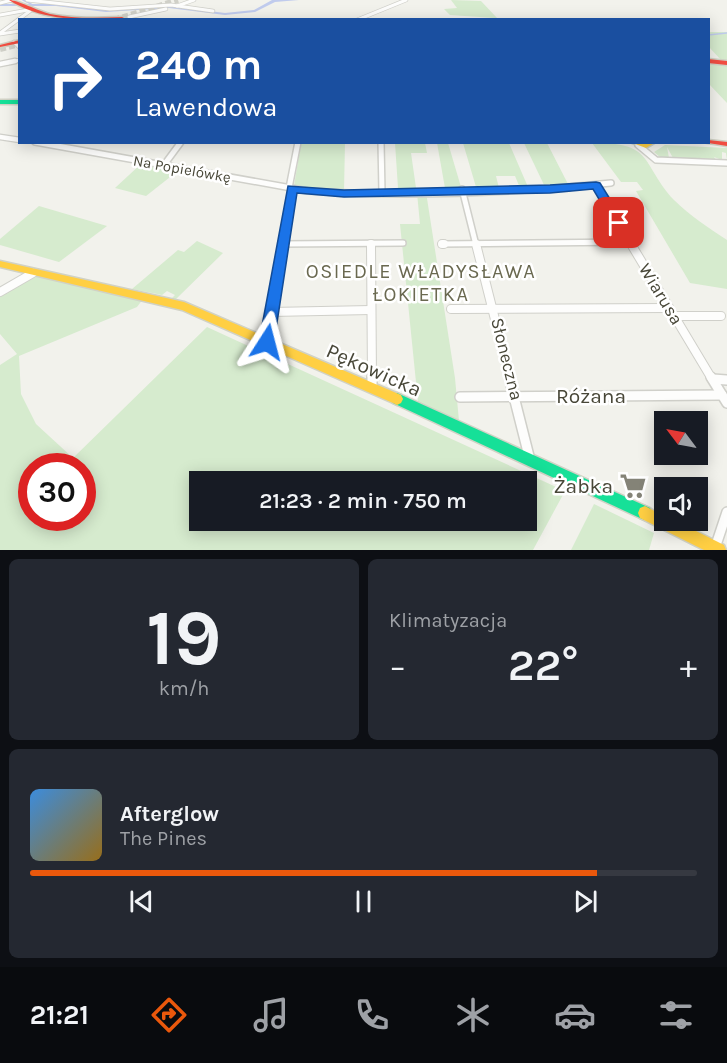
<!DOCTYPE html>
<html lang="pl">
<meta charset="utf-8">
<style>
:root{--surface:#171b24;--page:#242831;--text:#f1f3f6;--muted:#9ea1a6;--line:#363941;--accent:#ea580c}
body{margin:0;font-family:Karla,sans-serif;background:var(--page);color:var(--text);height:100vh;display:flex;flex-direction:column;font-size:22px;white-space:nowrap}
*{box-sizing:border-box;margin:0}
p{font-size:20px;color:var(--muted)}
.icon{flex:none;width:33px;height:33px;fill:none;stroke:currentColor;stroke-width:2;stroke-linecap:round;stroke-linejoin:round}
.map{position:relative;height:550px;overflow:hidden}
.side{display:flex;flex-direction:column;gap:9px;padding:9px;background:#0d0f14;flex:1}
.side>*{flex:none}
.banner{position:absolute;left:18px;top:18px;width:692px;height:126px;border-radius:0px;box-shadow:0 3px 15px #0003;background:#1a4fa0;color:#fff;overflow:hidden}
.needle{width:39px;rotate:302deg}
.buttons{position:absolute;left:654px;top:411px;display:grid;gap:12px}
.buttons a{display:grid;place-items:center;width:54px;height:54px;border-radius:0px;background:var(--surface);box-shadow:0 3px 15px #0003;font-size:30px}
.speed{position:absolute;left:18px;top:453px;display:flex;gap:12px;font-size:30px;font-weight:700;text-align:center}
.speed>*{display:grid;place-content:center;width:78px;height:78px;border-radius:50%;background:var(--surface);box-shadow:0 3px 15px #0003;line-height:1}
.speed .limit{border:9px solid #d22;background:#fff;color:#111}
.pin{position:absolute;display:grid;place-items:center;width:51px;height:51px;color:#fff;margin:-26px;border-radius:12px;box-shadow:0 3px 9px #0006}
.me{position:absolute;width:66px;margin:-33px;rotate:9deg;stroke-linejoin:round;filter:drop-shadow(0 0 4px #0008)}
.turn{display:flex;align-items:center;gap:21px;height:126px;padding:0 18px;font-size:27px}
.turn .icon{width:78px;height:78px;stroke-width:2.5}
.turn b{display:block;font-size:42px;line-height:51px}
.big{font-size:45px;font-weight:600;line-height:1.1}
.side .card{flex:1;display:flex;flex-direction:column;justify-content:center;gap:9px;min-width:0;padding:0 21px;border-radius:9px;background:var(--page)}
.side .dial{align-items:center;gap:0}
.dial b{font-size:78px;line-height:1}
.song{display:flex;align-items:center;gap:18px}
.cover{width:72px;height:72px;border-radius:9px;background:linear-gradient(135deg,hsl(210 70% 55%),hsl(40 70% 35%))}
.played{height:6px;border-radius:3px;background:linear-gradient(90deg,var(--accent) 85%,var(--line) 85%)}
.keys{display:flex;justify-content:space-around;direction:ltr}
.heat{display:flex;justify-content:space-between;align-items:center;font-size:33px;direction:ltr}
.side .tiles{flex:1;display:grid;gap:9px;grid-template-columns:1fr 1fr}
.card:last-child{grid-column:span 2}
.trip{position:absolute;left:189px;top:471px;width:348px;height:60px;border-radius:0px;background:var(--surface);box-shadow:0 3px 15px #0003;font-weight:600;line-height:60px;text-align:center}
.dock{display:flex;height:96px;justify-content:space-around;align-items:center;background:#090b0e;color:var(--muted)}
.dock .icon{width:42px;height:42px}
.dock .current{color:var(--accent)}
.dock b{font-size:27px;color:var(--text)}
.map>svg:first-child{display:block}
.green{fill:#d6ebce;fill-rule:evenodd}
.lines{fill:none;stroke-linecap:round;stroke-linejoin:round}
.stream{stroke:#c0cbed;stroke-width:1.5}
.river{fill:#c0cbed;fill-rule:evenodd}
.highway-tunnel{stroke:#d0d0c8;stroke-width:6;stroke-dasharray:6 3;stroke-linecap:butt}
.street-far4-casing{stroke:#d0d0ca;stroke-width:4.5}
.street-far3-casing{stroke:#d0d0ca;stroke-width:7}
.street-far2-casing{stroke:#d0d0ca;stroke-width:8}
.street-far1-casing{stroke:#d0d0ca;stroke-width:10}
.street-casing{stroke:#d0d0ca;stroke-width:12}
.fast-casing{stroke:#d1d2c5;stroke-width:3}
.slow-casing{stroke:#d1d2c5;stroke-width:3}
.jam-casing{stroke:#d1d2c5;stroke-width:3}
.street-far4{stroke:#fdfdfc;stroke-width:3}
.street-far3{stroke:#fdfdfc;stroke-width:4.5}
.street-far2{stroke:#fdfdfc;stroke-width:5}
.street-far1{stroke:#fdfdfc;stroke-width:8}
.street{stroke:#fdfdfc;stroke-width:9}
.fast{fill:#16e098;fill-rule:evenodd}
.slow{fill:#ffcf43;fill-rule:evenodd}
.jam{fill:#f24e42;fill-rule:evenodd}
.route{fill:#1a73e8;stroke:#114b97;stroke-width:1.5}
.labels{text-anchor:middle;stroke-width:5;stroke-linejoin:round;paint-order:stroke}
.far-street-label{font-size:15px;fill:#484738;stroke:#fff}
.street-label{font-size:18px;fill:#484738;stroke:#fff}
.neighbourhood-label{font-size:20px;letter-spacing:1.5px;fill:#6a6950;stroke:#fff}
.near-street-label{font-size:21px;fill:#484738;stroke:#fff}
.near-poi-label{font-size:21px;fill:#484738;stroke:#fff;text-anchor:end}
</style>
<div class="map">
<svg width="727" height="550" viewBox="0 0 727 550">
<rect width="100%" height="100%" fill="#f2f2ec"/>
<g class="green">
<polygon points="451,0 481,1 497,18 509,19 450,15 444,9 457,8"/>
<polygon points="708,32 727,32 727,61 721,60 708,46"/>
<polygon points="708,64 727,65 727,103 708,83"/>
<polygon points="301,143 345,143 344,191 299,189 294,186"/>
<polygon points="395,143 425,143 427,153 411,153 416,188 398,188"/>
<polygon points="437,143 448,143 461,187 445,188"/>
<polygon points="463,143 509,143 528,187 520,188 515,176 496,176 499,188 476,187"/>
<polygon points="524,143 547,143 569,186 545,187"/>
<path d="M 592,143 C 655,142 640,163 674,200 C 690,216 709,228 727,240 L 727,289 L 690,283 L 636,191 L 643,190 L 637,182 L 621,182 Z"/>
<polygon points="665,145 727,148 727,160 726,153 722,152 722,160 714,157 716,160 673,158 667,147 669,158 660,157 654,152"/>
<polygon points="142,163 179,170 146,196 115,188"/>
<polygon points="426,192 455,378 459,421 418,402 400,224 420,224 417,193"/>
<polygon points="39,206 107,226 59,262 0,245 0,239"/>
<polygon points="197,241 223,253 175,300 170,300 175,295 167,291 162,295 132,289 178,250 184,252"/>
<path d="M 40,275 L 143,299 L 137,307 L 19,356 L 21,394 L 36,424 L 73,458 L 207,327 L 565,491 L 533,550 L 0,550 L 0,365 L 17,354 L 0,334 L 0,294 ZM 32,466 L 82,466 L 82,518 L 32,518 ZM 200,482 L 526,482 L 526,520 L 200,520 Z"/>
<polygon points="594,504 654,533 649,550 571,550"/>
</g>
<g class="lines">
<g class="stream">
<polyline points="23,0 31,4"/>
<polyline points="708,35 727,33"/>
</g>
<polygon class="river" points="272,0 299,0 275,2 255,12 225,15 169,8 106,12 56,6 0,6 0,4 56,4 106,10 169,6 225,13 254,10"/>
<g class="highway-tunnel">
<polyline points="114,20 178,0"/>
<polyline points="0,49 20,44"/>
</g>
<g class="street-far4-casing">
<g id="street-far4">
<polyline points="27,0 110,9 171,5 213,11"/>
<polyline points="0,3 12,0"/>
<polyline points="177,6 194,0"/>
<polyline points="0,15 28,10"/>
<polyline points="129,17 166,9"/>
<polyline points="357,20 406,0"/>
<polyline points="0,33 30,11"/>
<polyline points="0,34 20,31"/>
<polyline points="14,42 20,48"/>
<polyline points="7,63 20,60"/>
</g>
</g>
<g class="street-far3-casing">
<g id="street-far3">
<polyline points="0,64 15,61"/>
<polyline points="0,137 20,140"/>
</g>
</g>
<g class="street-far2-casing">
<g id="street-far2">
<path d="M 35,142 L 308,191 C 407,197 512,193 611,183"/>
<polyline points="381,142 382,192"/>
<polyline points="638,145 656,160 727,163"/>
<polyline points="164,165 181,142"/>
<polyline points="596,185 632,245"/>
<polyline points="289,188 298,142"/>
<polyline points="462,189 476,245"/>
<polyline points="371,243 371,245"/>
<polyline points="282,244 403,243"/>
<polyline points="442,244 630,242"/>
<polyline points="283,245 292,189"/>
</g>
</g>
<g class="street-far1-casing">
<g id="street-far1">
<polyline points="282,244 285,244"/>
<polyline points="371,244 372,379"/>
<polyline points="442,244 444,244"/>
<polyline points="476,244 510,379"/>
<polyline points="631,244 712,379"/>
<polyline points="0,292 33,273"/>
<polyline points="451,309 669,308"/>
<polyline points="271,312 371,310"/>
<polyline points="674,316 721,316"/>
<polyline points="267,342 283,244"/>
</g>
</g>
<g class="street-casing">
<g id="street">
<polyline points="372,377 372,387"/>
<polyline points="509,377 530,460"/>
<polyline points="711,377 727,403"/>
<polyline points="713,379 727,380"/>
<polyline points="460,397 722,395"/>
<polyline points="715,548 727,512"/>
</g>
</g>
<g class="fast-casing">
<g id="fast">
<rect x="0" y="100" width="20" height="4"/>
<polygon points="397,393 650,508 652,513 650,518 645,520 640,518 393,403 391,399 393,395"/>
</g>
</g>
<g class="slow-casing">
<g id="slow">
<polygon points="129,18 135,20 129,20"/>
<polygon points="630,142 645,144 656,142 646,148"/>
<polygon points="0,261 184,302 401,395 403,399 401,403 397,405 393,403 182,310 0,267"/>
<polygon points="645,506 664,516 664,520 674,520 724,545 726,550 704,550 640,518 638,513 640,508"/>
</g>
</g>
<g class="jam-casing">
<g id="jam">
<path d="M 9,0 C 18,0 38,11 50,14 C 74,19 98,18 122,17 L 124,18 L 118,20 C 81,20 42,21 9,0 Z"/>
<polygon points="20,40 20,43 0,47 0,45"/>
<polygon points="708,59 727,61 727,65 708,63"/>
<polygon points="708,140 727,142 727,146 702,142 708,142"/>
</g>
</g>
<use href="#street-far4" class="street-far4"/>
<use href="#street-far3" class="street-far3"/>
<use href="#street-far2" class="street-far2"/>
<use href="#street-far1" class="street-far1"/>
<use href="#street" class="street"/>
<use href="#fast" class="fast"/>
<use href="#slow" class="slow"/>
<use href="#jam" class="jam"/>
</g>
<polygon class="route" points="596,182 600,183 623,220 623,226 615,226 593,189 550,193 344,197 297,193 274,342 272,346 267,348 261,346 259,342 288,186 344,190 550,185"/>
<defs>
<g id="supermarket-bare" transform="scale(2.07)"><path d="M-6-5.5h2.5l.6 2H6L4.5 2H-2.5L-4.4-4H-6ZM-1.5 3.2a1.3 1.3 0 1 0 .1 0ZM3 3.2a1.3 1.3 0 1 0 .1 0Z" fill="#848377" stroke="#fff" stroke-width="2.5" paint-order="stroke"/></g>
</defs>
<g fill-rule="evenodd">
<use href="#supermarket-bare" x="633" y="486"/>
</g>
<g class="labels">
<g class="far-street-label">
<text transform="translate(182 169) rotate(10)" y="5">Na Popielówkę</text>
</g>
<g class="street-label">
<text transform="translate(661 294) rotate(59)" y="6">Wiarusa</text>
<text transform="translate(507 359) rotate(76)" y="6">Słoneczna</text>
</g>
<g class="neighbourhood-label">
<text x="421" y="278">OSIEDLE WŁADYSŁAWA<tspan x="421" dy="23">ŁOKIETKA</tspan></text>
</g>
<g class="near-street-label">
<text transform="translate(374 370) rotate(24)" y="7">Pękowicka</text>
<text x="591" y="403">Różana</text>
</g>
<g class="near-poi-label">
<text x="613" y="493">Żabka</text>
</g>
</g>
</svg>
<div class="buttons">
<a><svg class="needle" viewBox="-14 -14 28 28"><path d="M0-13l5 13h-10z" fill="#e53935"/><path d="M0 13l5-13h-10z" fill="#9ea1a6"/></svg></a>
<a><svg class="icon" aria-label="sound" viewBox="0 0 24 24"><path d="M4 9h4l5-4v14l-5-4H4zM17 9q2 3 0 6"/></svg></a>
</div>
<div class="speed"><div class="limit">30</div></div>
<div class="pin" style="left:619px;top:223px;background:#d93025"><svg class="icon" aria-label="arrive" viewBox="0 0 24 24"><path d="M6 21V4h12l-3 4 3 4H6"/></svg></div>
<svg class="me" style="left:267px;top:342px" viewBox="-20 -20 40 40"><path d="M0-17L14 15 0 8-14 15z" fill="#1a73e8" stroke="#fff" stroke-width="4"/></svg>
<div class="trip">21:23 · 2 min · 750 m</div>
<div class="banner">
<div class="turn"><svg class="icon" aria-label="right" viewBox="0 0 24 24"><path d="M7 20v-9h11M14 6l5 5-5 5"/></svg><div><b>240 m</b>Lawendowa</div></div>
</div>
</div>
<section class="side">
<div class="tiles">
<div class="card dial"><b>19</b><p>km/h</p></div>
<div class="card"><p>Klimatyzacja</p>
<div class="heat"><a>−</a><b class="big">22°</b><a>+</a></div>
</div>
<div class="card">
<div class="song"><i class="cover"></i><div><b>Afterglow</b><p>The Pines</p></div></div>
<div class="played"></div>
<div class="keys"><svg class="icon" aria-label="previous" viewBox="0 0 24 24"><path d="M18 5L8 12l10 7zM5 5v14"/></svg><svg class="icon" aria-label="pause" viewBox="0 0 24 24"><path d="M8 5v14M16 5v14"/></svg><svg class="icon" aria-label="next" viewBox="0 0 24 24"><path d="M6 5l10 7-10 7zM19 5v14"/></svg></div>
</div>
</div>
</section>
<nav class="dock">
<b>21:21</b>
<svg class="icon current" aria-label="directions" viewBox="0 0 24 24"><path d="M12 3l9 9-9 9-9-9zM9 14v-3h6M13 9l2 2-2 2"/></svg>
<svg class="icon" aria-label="music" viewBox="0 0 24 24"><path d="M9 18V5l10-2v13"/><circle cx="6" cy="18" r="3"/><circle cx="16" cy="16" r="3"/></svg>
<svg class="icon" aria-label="phone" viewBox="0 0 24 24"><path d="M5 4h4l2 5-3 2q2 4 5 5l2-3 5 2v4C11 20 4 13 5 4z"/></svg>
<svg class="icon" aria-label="climate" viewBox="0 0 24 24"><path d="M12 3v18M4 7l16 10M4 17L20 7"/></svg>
<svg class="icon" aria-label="car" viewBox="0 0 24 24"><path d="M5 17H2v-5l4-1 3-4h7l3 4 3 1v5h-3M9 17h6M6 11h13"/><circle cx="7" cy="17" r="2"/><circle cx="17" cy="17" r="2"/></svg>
<svg class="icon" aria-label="filters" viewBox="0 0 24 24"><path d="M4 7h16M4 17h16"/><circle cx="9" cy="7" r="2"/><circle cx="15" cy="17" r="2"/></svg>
</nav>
